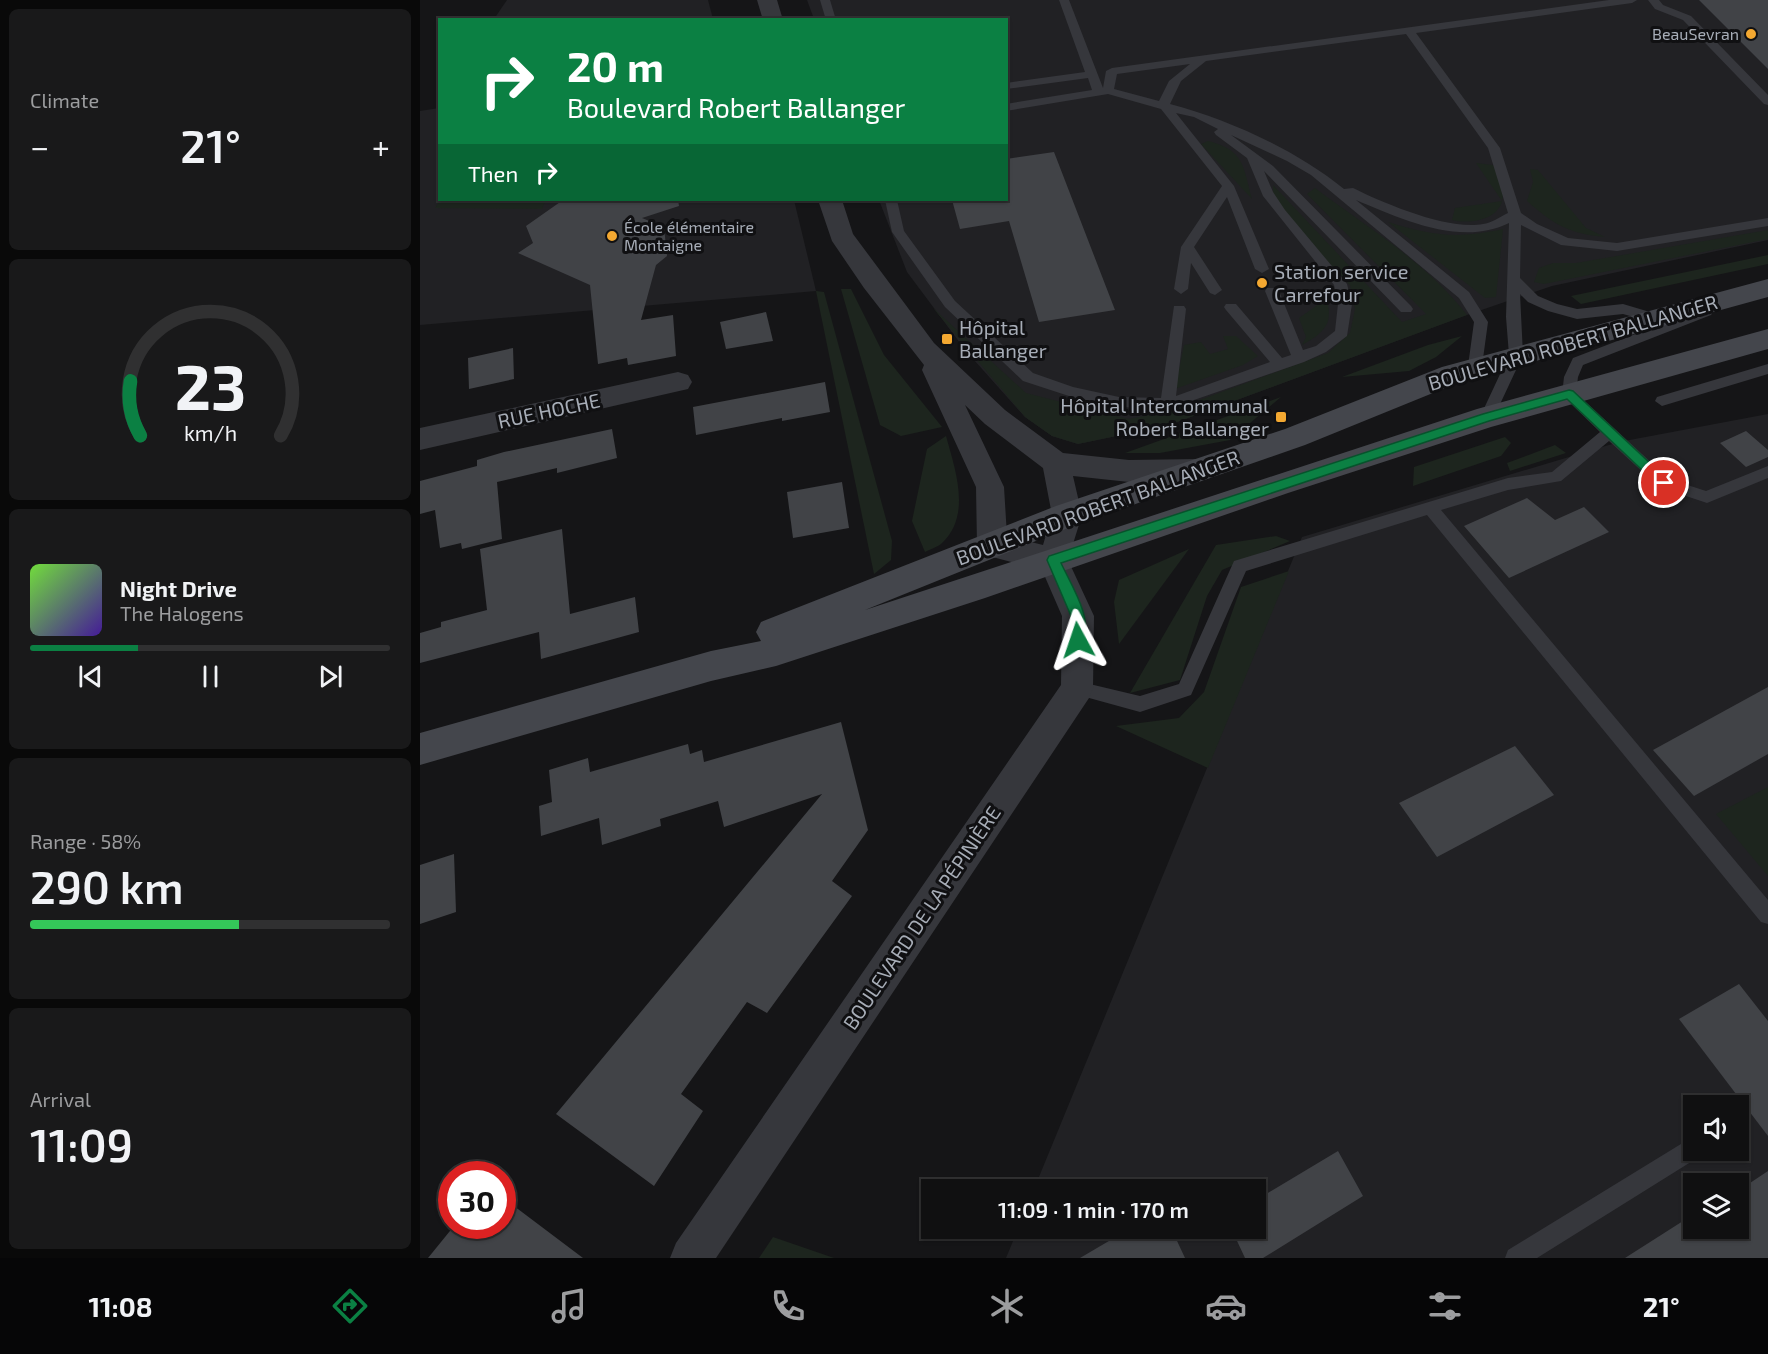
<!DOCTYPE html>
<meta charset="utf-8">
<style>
:root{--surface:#101011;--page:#19191a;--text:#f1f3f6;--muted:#9c9d9f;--line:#303031;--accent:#0b8043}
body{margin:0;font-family:"Exo 2",sans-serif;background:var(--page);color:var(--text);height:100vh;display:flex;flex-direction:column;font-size:22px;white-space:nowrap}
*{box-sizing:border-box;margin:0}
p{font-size:20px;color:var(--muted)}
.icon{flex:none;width:33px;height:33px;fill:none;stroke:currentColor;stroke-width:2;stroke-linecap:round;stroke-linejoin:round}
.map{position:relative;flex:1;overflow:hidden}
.drawer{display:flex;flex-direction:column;gap:9px;padding:9px;background:#090909;width:420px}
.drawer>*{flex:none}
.guide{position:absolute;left:18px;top:18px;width:570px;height:183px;border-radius:0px;box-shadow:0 2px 4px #0004,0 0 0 2px var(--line);background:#0b8043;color:#fff;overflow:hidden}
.controls{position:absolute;left:1263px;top:1095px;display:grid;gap:12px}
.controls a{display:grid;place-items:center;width:66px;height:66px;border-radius:0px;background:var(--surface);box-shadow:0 2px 4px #0004,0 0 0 2px var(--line);font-size:30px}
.speed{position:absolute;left:18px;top:1161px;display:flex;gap:12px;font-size:30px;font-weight:700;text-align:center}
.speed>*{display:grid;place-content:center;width:78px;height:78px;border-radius:50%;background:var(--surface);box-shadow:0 2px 4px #0004,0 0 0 2px var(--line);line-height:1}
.speed .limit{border:9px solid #d22;background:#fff;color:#111}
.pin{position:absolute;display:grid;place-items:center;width:51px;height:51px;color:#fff;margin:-26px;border:3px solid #fff;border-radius:50%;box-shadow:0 2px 6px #0007}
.me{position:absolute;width:66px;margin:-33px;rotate:355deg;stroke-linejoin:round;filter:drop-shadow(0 0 4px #0008)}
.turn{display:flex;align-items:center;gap:21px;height:126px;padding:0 30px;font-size:27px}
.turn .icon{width:78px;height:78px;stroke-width:2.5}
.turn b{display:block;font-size:42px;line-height:51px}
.then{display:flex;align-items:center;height:57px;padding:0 30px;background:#0003;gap:12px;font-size:22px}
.big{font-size:45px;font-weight:600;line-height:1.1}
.drawer .tile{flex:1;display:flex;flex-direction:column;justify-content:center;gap:9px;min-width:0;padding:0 21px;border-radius:9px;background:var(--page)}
.drawer .dial{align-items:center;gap:0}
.dial svg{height:156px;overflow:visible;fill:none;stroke:var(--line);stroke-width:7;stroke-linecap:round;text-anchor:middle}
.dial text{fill:var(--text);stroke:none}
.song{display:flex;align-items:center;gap:18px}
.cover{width:72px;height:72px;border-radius:9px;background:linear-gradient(135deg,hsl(100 70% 55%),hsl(260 70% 35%))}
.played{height:6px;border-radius:3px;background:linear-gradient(90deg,var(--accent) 30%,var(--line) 30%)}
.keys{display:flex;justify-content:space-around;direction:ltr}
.heat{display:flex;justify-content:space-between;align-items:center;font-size:33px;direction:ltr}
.charge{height:9px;border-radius:4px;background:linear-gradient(90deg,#34c759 58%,var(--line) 0)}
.trip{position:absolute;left:501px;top:1179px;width:345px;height:60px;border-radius:0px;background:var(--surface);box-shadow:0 2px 4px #0004,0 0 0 2px var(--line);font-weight:600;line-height:60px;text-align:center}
.tab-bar{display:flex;height:96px;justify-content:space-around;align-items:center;background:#060607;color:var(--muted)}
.tab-bar .icon{width:42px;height:42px}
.tab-bar .active{color:var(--accent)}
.tab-bar b{font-size:27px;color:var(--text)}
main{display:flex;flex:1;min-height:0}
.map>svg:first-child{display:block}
.built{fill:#212124;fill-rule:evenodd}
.green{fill:#1d251e}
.building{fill:#414347}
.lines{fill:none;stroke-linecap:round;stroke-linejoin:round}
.service{fill:#36373c;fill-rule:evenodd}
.minor{fill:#36373c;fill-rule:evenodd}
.secondary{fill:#44464c;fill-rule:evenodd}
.route{fill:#0b8043;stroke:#07532c;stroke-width:1.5}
.poi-dot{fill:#f3a831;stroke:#101012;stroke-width:2}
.labels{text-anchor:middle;stroke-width:6;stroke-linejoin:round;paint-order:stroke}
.far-poi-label{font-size:16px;fill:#a7adb7;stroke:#101012;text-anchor:end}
.poi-label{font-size:20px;fill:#a7adb7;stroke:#101012;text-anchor:start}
.street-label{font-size:20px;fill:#a7adb7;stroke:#101012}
</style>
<main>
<section class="drawer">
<div class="tile"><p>Climate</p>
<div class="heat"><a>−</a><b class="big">21°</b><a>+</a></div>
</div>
<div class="tile dial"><svg viewBox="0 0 100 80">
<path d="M14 69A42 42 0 1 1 86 69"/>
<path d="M14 69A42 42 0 0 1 9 41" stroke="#0b8043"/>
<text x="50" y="56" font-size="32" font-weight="700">23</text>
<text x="50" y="72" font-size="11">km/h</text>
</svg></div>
<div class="tile">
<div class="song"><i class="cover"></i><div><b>Night Drive</b><p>The Halogens</p></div></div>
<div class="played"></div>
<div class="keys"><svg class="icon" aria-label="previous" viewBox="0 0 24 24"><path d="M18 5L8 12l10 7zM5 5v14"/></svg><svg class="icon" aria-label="pause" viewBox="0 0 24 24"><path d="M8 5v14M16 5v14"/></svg><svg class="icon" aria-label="next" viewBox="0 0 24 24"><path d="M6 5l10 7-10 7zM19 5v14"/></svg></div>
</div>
<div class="tile"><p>Range · 58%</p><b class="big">290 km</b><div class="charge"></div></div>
<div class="tile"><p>Arrival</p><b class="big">11:09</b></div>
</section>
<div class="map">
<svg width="1348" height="1258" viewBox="0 0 1348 1258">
<rect width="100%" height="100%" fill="#151517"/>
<g class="built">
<polygon points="87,0 288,0 293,19 74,19"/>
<polygon points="387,0 1348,0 1348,240 1132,286 1041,317 749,425 658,444 632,436 605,417 546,351 487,272 459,200 586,200 586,20 394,19"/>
<polygon points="19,108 20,200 374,200 396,291 0,325 0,111"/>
<path d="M 1348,414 L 1348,1258 L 586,1258 L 598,1229 L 836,1228 L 836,1190 L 614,1189 L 882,537 L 1199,442 ZM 1274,1106 L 1318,1106 L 1318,1150 L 1274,1150 ZM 1274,1184 L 1318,1184 L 1318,1228 L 1274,1228 Z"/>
</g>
<g class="green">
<path d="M 788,141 C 825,150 823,167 832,199 L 781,144 Z"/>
<path d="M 1056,163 L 1081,166 C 1081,176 1085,191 1082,201 C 1077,221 1048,224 1032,220 L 1035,208 L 1082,201 Z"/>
<path d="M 1110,169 L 1118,170 L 1166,228 L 1185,237 C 1149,234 1133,224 1107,201 L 1113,182 Z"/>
<path d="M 853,185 L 982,322 L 1006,314 L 887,194 L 895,188 C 947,227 1007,263 1047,315 L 749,425 L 658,444 L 632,436 L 605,417 L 513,308 L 606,393 L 708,419 L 747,412 L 908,353 L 930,333 L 935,309 L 930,285 L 861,213 L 853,201 Z"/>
<polygon points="20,200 126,200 122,209 15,208"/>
<path d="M 968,222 C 1012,236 1038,239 1083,229 L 1076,297 L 1065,298 Z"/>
<polygon points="1348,230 1348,239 1124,284 1114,282 1119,268 1133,263 1156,263"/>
<polygon points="1348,255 1348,264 1161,304 1151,296"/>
<polygon points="421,289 431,289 464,355 522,427 481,436 460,425"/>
<path d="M 904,289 C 914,320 910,330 882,345 L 886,337 L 879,318 L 899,304 Z"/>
<polygon points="396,291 404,292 472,541 471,560 454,574"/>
<polygon points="803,336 816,336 838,356 823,365 749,391 759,370 764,345 781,342 790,354 808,349"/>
<polygon points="1042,336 1016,357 989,371 922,377 1008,345"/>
<polygon points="861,397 810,440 740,453 705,453"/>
<path d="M 526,436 C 535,469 552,515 522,543 C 518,547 510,549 505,552 L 492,521 L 507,449 Z"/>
<polygon points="1085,437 1091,443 1081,456 993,486 994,467"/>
<polygon points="1135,445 1146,453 1090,471 1087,463"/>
<polygon points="856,536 870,541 802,570 787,596 760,680 710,693 796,545"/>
<polygon points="769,549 699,644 694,602 699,580"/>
<polygon points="869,571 788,768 696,726 759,718 784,692 821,587"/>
<polygon points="1348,787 1348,876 1296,814"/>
<polygon points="353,1237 414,1258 339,1258"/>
</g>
<g class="building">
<polygon points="1279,0 1348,0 1348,69"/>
<polygon points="634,152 695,310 619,322 589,221 540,229 532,200 586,200 586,159"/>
<polygon points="143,200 258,200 259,206 222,218 244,227 247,256 236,265 221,320 253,315 256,356 208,365 207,358 178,364 170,285 98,253 113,243 106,226"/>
<polygon points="346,312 353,341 306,349 300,322"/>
<polygon points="93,348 94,379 49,389 48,358"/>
<polygon points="405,382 410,412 362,421 362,418 276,435 273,407"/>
<polygon points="192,429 197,458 137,473 137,468 77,482 82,539 42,549 41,543 20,548 15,510 0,514 0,481 57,466 57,460 84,452"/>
<polygon points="1326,431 1348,450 1348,457 1326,467 1300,443"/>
<polygon points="422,482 429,528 373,538 367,492"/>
<polygon points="1107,498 1135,520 1164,507 1189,532 1089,578 1044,526"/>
<polygon points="142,529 150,614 215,597 219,632 121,659 119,632 0,663 0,633 21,627 21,622 67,610 60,549"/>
<polygon points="1348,687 1348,754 1274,796 1233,750"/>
<polygon points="421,722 448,830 412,881 432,896 347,1013 327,1002 261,1094 283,1111 234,1186 136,1114 402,794 304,827 298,801 240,819 241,826 182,845 179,818 121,836 119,806 132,802 129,770 168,758 170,772 268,744 270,754 282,750 284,762"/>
<polygon points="1095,746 1134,795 1017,857 979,803"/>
<polygon points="34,854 36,912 0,924 0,865"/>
<polygon points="1319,984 1348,1021 1348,1136 1259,1019"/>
<polygon points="918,1151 943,1196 843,1258 825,1258 811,1228 836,1228 836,1200"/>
<polygon points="1348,1171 1348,1258 1205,1258 1274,1214 1274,1228 1318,1228 1318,1191"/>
<polygon points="82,1197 163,1258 8,1258 34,1226 82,1226"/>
<polygon points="711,1228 751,1228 765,1258 660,1258"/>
</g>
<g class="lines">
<g class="service">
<polygon points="400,0 410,0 416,20 406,20"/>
<path d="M 639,0 L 649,0 L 683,88 L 686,71 L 692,68 L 1189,0 L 1217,0 L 1212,3 L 996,33 L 1080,148 L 1101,213 L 1117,224 L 1148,238 L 1197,243 L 1348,218 L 1348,226 L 1197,251 L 1141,245 L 1101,225 L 1100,278 L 1118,296 L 1137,304 L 1157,309 L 1203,304 L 1240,315 L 1242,318 L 1235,323 L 1203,314 L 1157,319 L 1128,311 L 1108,302 L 1100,294 L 1103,355 L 1074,417 L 1067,422 L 1060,417 L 1089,355 L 1086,317 L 1089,223 C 1041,247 981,219 936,200 L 1049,292 L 1068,322 L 1062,366 L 1055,371 L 1048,366 L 1054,322 L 1039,298 L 891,175 L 867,161 L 811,135 L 853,166 L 991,306 L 993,309 L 991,312 L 981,312 L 844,171 L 853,192 L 865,210 L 927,284 L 932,304 L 927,336 L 906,352 L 884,362 L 748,409 L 699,407 L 652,397 L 603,381 L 525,307 L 472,232 L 465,200 L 477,200 L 484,231 L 535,301 L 613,373 L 653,387 L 699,397 L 741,398 L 754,306 L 764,306 L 766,309 L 756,396 L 850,362 L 806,310 L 804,307 L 806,304 L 816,304 L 862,358 L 871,355 L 845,291 L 847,288 L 857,288 L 859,291 L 883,350 L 896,346 L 915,331 L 918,304 L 914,285 L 843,196 L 827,158 L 796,135 L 794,132 L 798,129 L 774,117 L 756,113 L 814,186 L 849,269 L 842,273 L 835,269 L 807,197 L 774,247 L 802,290 L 795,295 L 790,293 L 771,263 L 768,289 L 761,294 L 754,289 L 761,247 L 802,186 L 741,109 L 688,94 L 586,111 L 586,104 L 672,90 L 668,78 L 586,89 L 586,83 L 665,72 ZM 986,34 L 1068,148 L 1088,213 C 1080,217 1071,223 1063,224 C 1029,231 963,203 933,188 L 924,189 C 876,150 810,120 750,104 L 761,81 L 786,61 ZM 770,64 L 749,81 L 739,101 L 694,89 L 697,74 Z"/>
<polygon points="1228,0 1239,0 1243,5 1271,16 1348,95 1348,105 1344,104 1263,20 1235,9"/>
<polygon points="1286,307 1293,312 1291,315 1163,365 1158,377 1156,393 1249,479 1286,491 1348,466 1348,478 1287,503 1239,487 1189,441 1141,481 1088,490 1021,510 1348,900 1348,924 1341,922 1007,515 826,571 771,695 720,712 651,693 648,688 651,683 657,681 720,696 759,684 814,561 1088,478 1132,472 1180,432 1142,395 1144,377 1153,358"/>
<polygon points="1348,364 1348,374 1242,406 1235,401 1237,397"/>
<polygon points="1274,1136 1274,1150 1283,1150 1282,1155 1117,1258 1085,1258 1088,1250"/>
</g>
<g class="minor">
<polygon points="337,0 357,0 363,20 343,20"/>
<path d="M 398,200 L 422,200 L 433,234 L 514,343 L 585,410 L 643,453 L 709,460 L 780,459 L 790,462 L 794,470 L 790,478 L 780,481 L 709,482 L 653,476 L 662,515 L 648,560 L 674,616 L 673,688 L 669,698 L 296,1258 L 250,1258 L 256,1243 L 641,685 L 642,616 L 622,570 L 561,554 L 557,545 L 556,487 L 502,370 L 504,365 L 444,288 L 412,241 ZM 545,405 L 565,424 L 623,468 L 632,515 L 623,545 L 587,536 L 584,487 Z"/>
<polygon points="258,372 268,375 272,382 268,389 0,450 0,428"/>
</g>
<polygon class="secondary" points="1348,279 1348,297 1040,382 885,445 658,524 445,610 1057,409 1348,329 1348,349 1071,427 868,493 565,598 356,666 291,681 0,765 0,733 291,651 341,641 336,632 341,622 636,506 865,429 1022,367"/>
</g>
<path class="route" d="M 1149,390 L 1153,391 L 1248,480 L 1250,483 L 1248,486 L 1239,486 L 1147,399 L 1069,421 L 641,563 C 651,585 674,619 663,644 L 653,644 L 651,616 L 627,560 L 629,556 L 1063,414 Z"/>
<g class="poi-dot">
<circle cx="1331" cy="34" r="6"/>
<circle cx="192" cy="236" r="6"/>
<circle cx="842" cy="283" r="6"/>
<rect x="521" y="333" width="12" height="12" rx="3"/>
<rect x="855" y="411" width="12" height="12" rx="3"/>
</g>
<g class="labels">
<g class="far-poi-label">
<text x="1319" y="40">BeauSevran</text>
<text x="204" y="233" text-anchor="start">École élémentaire<tspan x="204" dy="18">Montaigne</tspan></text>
</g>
<g class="poi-label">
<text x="854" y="279">Station service<tspan x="854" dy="23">Carrefour</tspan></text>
<text x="539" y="335">Hôpital<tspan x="539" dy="23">Ballanger</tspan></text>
<text x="849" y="413" text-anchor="end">Hôpital Intercommunal<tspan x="849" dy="23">Robert Ballanger</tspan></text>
</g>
<g class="street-label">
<text transform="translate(1153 343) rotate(-16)" y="7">BOULEVARD ROBERT BALLANGER</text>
<text transform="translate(129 411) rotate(-12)" y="7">RUE HOCHE</text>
<text transform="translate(678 508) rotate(-20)" y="7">BOULEVARD ROBERT BALLANGER</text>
<text transform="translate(502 918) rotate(-56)" y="7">BOULEVARD DE LA PÉPINIÈRE</text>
</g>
</g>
</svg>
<div class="controls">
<a><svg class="icon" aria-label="sound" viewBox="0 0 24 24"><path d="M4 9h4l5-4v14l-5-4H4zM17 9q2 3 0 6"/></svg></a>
<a><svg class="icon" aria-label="layers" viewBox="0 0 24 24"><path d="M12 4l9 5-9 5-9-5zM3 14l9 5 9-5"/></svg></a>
</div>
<div class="speed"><div class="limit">30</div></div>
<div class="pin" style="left:1244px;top:483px;background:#d93025"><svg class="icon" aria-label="arrive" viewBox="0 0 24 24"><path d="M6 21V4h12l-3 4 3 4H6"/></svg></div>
<svg class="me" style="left:658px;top:640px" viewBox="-20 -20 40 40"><path d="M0-17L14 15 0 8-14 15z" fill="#0b8043" stroke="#fff" stroke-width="4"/></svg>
<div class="trip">11:09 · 1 min · 170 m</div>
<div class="guide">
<div class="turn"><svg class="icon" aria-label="right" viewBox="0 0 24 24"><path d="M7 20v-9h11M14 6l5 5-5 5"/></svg><div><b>20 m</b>Boulevard Robert Ballanger</div></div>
<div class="then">Then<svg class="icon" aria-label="right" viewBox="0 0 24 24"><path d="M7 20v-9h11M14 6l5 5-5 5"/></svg></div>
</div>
</div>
</main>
<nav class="tab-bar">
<b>11:08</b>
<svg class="icon active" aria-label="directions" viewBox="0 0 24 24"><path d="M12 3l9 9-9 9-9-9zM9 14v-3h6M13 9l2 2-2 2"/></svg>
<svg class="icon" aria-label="music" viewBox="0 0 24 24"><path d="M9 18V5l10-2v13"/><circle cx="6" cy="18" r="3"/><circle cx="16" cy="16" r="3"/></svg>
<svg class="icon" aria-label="phone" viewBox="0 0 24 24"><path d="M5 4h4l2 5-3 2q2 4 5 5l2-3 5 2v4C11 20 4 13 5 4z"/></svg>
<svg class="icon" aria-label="climate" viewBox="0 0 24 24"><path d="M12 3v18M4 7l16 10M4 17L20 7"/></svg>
<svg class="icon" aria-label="car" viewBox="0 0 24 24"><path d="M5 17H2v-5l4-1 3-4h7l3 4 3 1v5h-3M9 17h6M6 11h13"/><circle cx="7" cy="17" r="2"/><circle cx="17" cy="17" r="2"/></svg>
<svg class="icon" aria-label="filters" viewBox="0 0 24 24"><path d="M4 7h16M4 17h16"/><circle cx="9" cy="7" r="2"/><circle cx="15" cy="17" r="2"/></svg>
<b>21°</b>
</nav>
